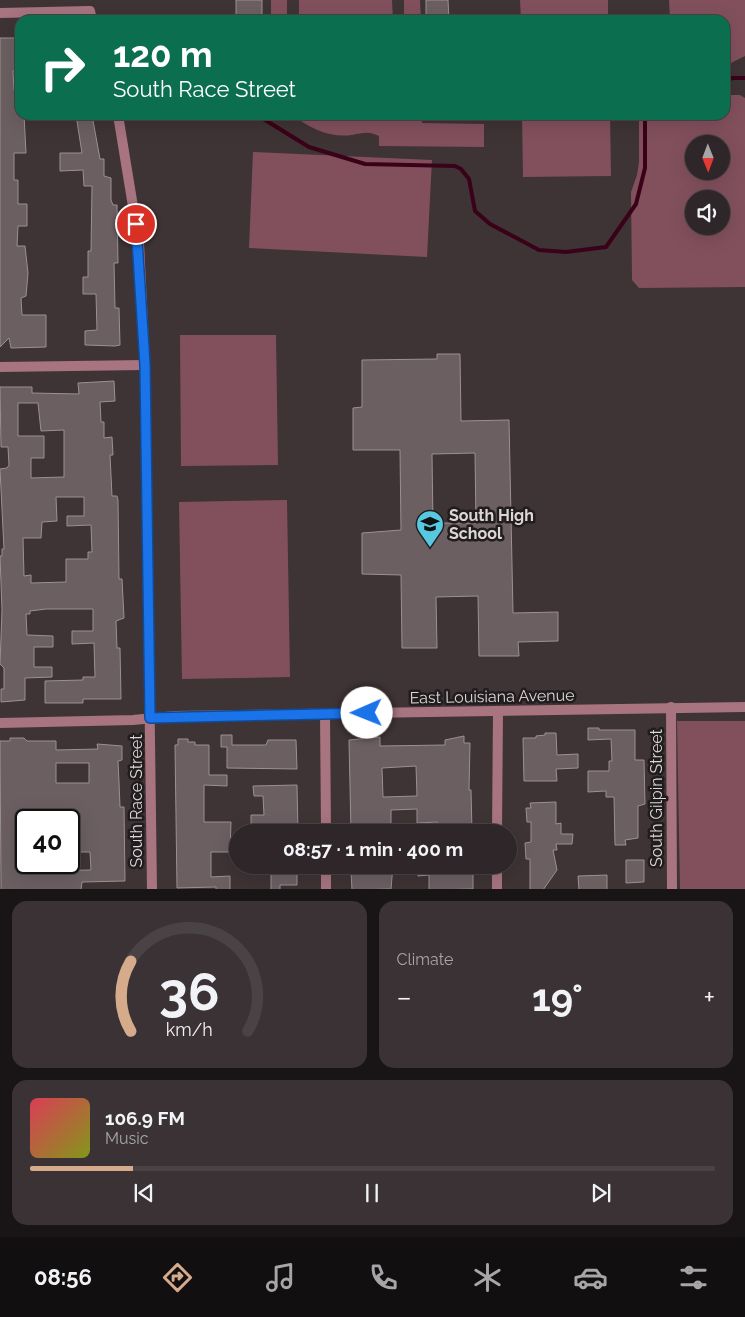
<!DOCTYPE html>
<meta charset="utf-8">
<style>
:root{--surface:#2e2628;--page:#3a3234;--text:#f1f3f6;--muted:#a7a5a8;--line:#494345;--accent:#d6ab8b}
body{margin:0;font-family:Raleway,sans-serif;background:var(--page);color:var(--text);height:100vh;display:flex;flex-direction:column;font-size:19px;white-space:nowrap}
*{box-sizing:border-box;margin:0}
p{font-size:16px;color:var(--muted)}
.icon{flex:none;width:28px;height:28px;fill:none;stroke:currentColor;stroke-width:2;stroke-linecap:round;stroke-linejoin:round}
.map{position:relative;height:889px;overflow:hidden}
.drawer{display:flex;flex-direction:column;gap:12px;padding:12px;background:#191516;flex:1}
.drawer>*{flex:none}
.hud{position:absolute;left:15px;top:15px;width:715px;height:105px;border-radius:15px;box-shadow:0 5px 20px #0002,0 0 0 1px var(--line);background:#0b6e4f;color:#fff;overflow:hidden}
.needle{width:32px;rotate:179deg}
.fabs{position:absolute;left:685px;top:135px;display:grid;gap:10px}
.fabs a{display:grid;place-items:center;width:45px;height:45px;border-radius:50%;background:var(--surface);box-shadow:0 5px 20px #0002,0 0 0 1px var(--line);font-size:25px}
.speed{position:absolute;left:15px;top:809px;display:flex;gap:10px;font-size:25px;font-weight:700;text-align:center}
.speed>*{display:grid;place-content:center;width:65px;height:65px;border-radius:50%;background:var(--surface);box-shadow:0 5px 20px #0002,0 0 0 1px var(--line);line-height:1}
.speed .limit{border:2px solid #111;border-radius:8px;background:#fff;color:#111}
.pin{position:absolute;display:grid;place-items:center;width:42px;height:42px;color:#fff;margin:-21px;border:2px solid #fff;border-radius:50%;box-shadow:0 1px 5px #0007}
.me{position:absolute;width:55px;margin:-28px;rotate:269deg;stroke-linejoin:round;filter:drop-shadow(0 0 4px #0008)}
.turn{display:flex;align-items:center;gap:18px;height:105px;padding:0 15px;font-size:22px}
.turn .icon{width:65px;height:65px;stroke-width:2.5}
.turn b{display:block;font-size:35px;line-height:42px}
.big{font-size:38px;font-weight:700;line-height:1.1}
.drawer .widget{flex:1;display:flex;flex-direction:column;justify-content:center;gap:8px;min-width:0;padding:0 18px;border-radius:15px;background:var(--page)}
.drawer .dial{align-items:center;gap:0}
.dial svg{height:130px;overflow:visible;fill:none;stroke:var(--line);stroke-width:7;stroke-linecap:round;text-anchor:middle}
.dial text{fill:var(--text);stroke:none}
.song{display:flex;align-items:center;gap:15px}
.cover{width:60px;height:60px;border-radius:8px;background:linear-gradient(135deg,hsl(350 70% 55%),hsl(70 70% 35%))}
.played{height:5px;border-radius:2px;background:linear-gradient(90deg,var(--accent) 15%,var(--line) 15%)}
.keys{display:flex;justify-content:space-around;direction:ltr}
.heat{display:flex;justify-content:space-between;align-items:center;font-size:28px;direction:ltr}
.drawer .tiles{flex:1;display:grid;gap:12px;grid-template-columns:1fr 1fr}
.widget:last-child{grid-column:span 2}
.trip{position:absolute;left:229px;top:824px;width:288px;height:50px;border-radius:25px;background:var(--surface);box-shadow:0 5px 20px #0002,0 0 0 1px var(--line);font-weight:700;line-height:50px;text-align:center}
.dock{display:flex;height:80px;justify-content:space-around;align-items:center;background:#120f10;color:var(--muted)}
.dock .icon{width:35px;height:35px}
.dock .active{color:var(--accent)}
.dock b{font-size:22px;color:var(--text)}
.map>svg:first-child{display:block}
.green{fill:#82505d;fill-rule:evenodd}
.lines{fill:none;stroke-linecap:round;stroke-linejoin:round}
.stream{stroke:#3a0218;stroke-width:4}
.building{fill:#6b5f62;stroke:#9d9093;fill-rule:evenodd}
.minor{stroke:#a77480;stroke-width:10}
.tertiary{stroke:#a77480;stroke-width:10}
.route-casing{stroke:#114b97;stroke-width:12}
.route{stroke:#1a73e8;stroke-width:9}
.labels{text-anchor:middle;stroke-width:5;stroke-linejoin:round;paint-order:stroke}
.poi-label{font-size:16px;font-weight:bold;fill:#ddd6d7;stroke:#211c1d;text-anchor:start}
.street-label{font-size:16px;fill:#ddd6d7;stroke:#211c1d}
</style>
<div class="map">
<svg width="745" height="890" viewBox="0 0 745 890">
<rect width="100%" height="100%" fill="#3e3335"/>
<g class="green">
<rect x="271" y="0" width="16" height="20"/>
<polygon points="299,0 392,0 393,20 299,20"/>
<polygon points="404,0 420,0 421,20 404,20"/>
<polygon points="520,0 608,0 608,20 521,20"/>
<polygon points="669,0 745,0 745,56 731,63 725,63 725,20 670,20"/>
<path d="M 725,95 L 740,95 L 745,98 L 745,287 L 639,288 L 632,280 L 631,192 L 637,175 L 639,162 L 639,115 L 725,115 ZM 694,144 L 721,144 L 721,171 L 694,171 ZM 694,199 L 721,199 L 721,226 L 694,226 Z"/>
<path d="M 293,115 L 421,115 L 422,123 L 484,124 L 484,147 L 379,146 L 379,136 C 368,131 364,133 352,135 C 330,138 310,129 293,115 Z"/>
<polygon points="522,115 610,115 611,176 523,177"/>
<polygon points="253,152 432,160 427,257 249,248"/>
<polygon points="180,335 276,335 278,465 181,466"/>
<polygon points="287,500 290,677 182,679 179,502"/>
<polygon points="677,721 745,721 745,889 680,889"/>
</g>
<g class="lines">
<g class="stream">
<polyline points="725,82 732,78 745,78"/>
<polyline points="257,115 309,147 365,164 455,166 461,169 469,179 475,211 490,224 539,250 566,252 606,247 636,204 645,168 645,115"/>
</g>
</g>
<g class="building">
<rect x="236" y="0" width="26" height="20"/>
<polygon points="426,0 448,0 449,20 426,20"/>
<polygon points="0,38 20,38 18,71 13,71 14,90 16,90 17,112 19,115 24,115 26,153 14,153 14,180 18,180 18,204 27,204 27,226 18,226 17,246 25,246 28,273 26,296 21,298 22,315 46,315 46,347 11,348 9,338 0,347"/>
<polygon points="76,115 92,115 100,159 104,159 104,176 111,178 111,200 113,205 117,205 118,263 114,263 115,308 119,308 120,345 115,346 85,345 85,331 97,330 96,294 83,294 83,277 88,277 88,251 91,251 92,186 84,186 83,170 60,171 60,153 82,153"/>
<path d="M 437,354 L 460,354 L 461,421 L 509,420 L 513,613 L 558,612 L 558,641 L 518,642 L 519,656 L 479,656 L 478,596 L 436,597 L 437,648 L 402,648 L 401,575 L 362,574 L 362,533 L 401,530 L 400,450 L 353,450 L 353,408 L 362,407 L 362,360 L 437,359 ZM 475,453 L 476,523 L 433,523 L 432,454 Z"/>
<path d="M 114,381 L 115,401 L 100,402 L 101,422 L 104,422 L 104,438 L 112,437 L 113,455 L 110,455 L 112,496 L 117,496 L 118,500 L 119,579 L 122,579 L 124,618 L 116,621 L 117,648 L 120,648 L 121,699 L 83,699 L 83,703 L 45,703 L 45,681 L 83,680 L 83,677 L 95,677 L 94,643 L 72,644 L 72,631 L 93,631 L 93,609 L 46,609 L 30,611 L 30,614 L 26,614 L 27,635 L 53,636 L 53,647 L 34,647 L 34,667 L 52,667 L 52,677 L 25,678 L 25,700 L 1,702 L 1,689 L 4,689 L 4,668 L 0,664 L 2,610 L 0,556 L 2,556 L 2,549 L 4,549 L 0,469 L 7,468 L 9,465 L 8,447 L 1,447 L 0,387 L 32,387 L 32,393 L 79,394 L 78,383 ZM 18,403 L 38,403 L 41,431 L 64,430 L 64,477 L 31,478 L 31,458 L 44,458 L 44,436 L 18,436 ZM 56,497 L 84,497 L 84,516 L 67,516 L 67,526 L 91,525 L 92,552 L 88,552 L 88,559 L 66,559 L 66,582 L 31,583 L 31,575 L 24,576 L 23,538 L 41,538 L 42,522 L 57,521 Z"/>
<polygon points="588,728 599,728 599,730 635,730 635,760 644,760 645,804 638,806 638,838 625,840 626,845 615,845 614,797 606,797 606,791 588,792 588,771 609,771 609,761 612,761 611,739 588,740"/>
<polygon points="545,733 556,733 557,755 578,754 578,768 556,769 557,781 524,781 523,738 536,738 536,736 545,735"/>
<polygon points="221,735 232,735 232,745 266,745 268,740 296,740 297,769 227,768 227,747 221,747"/>
<path d="M 464,736 L 464,743 L 470,743 L 469,790 L 471,790 L 472,832 L 437,832 L 437,822 L 417,823 L 417,809 L 391,810 L 391,832 L 351,832 L 349,740 L 380,737 L 380,746 L 445,745 L 445,740 ZM 416,766 L 417,796 L 383,797 L 382,768 Z"/>
<path d="M 10,738 L 24,738 L 27,741 L 56,741 L 56,750 L 98,749 L 97,744 L 122,746 L 122,760 L 118,761 L 119,782 L 120,807 L 124,807 L 125,881 L 82,882 L 81,890 L 1,890 L 0,741 L 10,741 ZM 56,763 L 89,763 L 89,783 L 56,783 ZM 30,818 L 69,818 L 69,839 L 72,839 L 72,852 L 90,852 L 91,870 L 31,871 L 31,862 L 26,862 L 26,819 Z"/>
<polygon points="178,739 188,739 188,742 195,742 195,745 209,745 209,775 227,775 227,786 204,785 204,822 231,822 230,852 211,852 211,877 230,876 230,890 216,890 216,887 177,888 175,745 178,745"/>
<polygon points="297,785 298,832 267,832 267,825 251,825 251,815 264,815 263,796 254,796 253,786"/>
<polygon points="556,802 556,824 561,823 561,834 573,834 572,844 556,844 557,850 553,850 557,870 543,890 530,890 530,859 526,859 525,843 531,842 531,822 527,822 526,808 531,808 530,803"/>
<polygon points="626,860 644,860 644,882 626,883"/>
<polygon points="271,865 297,865 297,885 280,885 280,890 271,890"/>
<polygon points="393,865 391,889 352,890 351,872 380,871 380,866"/>
<polygon points="418,865 430,865 430,873 473,872 473,889 429,890 429,875 418,876"/>
<polygon points="607,875 607,890 579,890 578,876"/>
</g>
<g class="lines">
<g class="minor">
<polyline points="0,13 90,11 92,20"/>
<polyline points="118,115 139,243 145,365 152,890"/>
<polyline points="0,367 145,365"/>
<polyline points="671,707 672,890"/>
<polyline points="325,714 326,832"/>
<polyline points="497,832 498,711"/>
<polyline points="326,865 326,890"/>
<polyline points="497,890 497,865"/>
</g>
<polyline class="tertiary" points="0,723 133,720 175,716 745,707"/>
</g>
<g class="lines">
<g class="route-casing">
<polyline id="route" points="136,224 145,365 150,718 367,713"/>
</g>
<use href="#route" class="route"/>
</g>
<defs>
<g id="school-pin" transform="scale(1.4375)"><path d="M0 17L-7.5 6A9.5 9.5 0 1 1 7.5 6Z" fill="#56c9e1" stroke="#211c1d"/><path d="M0-5L7-2L0 1L-7-2ZM-4 1L0 2.5L4 1V4Q0 6-4 4Z" fill="#111"/></g>
</defs>
<g fill-rule="evenodd">
<use href="#school-pin" x="430" y="524"/>
</g>
<g class="labels">
<g class="poi-label">
<text x="449" y="521">South High<tspan x="449" dy="18">School</tspan></text>
</g>
<g class="street-label">
<text transform="translate(492 696) rotate(-1)" y="6">East Louisiana Avenue</text>
<text transform="translate(656 798) rotate(-90)" y="6">South Gilpin Street</text>
<text transform="translate(136 801) rotate(-90)" y="6">South Race Street</text>
</g>
</g>
</svg>
<div class="fabs">
<a><svg class="needle" viewBox="-14 -14 28 28"><path d="M0-13l5 13h-10z" fill="#e53935"/><path d="M0 13l5-13h-10z" fill="#a7a5a8"/></svg></a>
<a><svg class="icon" aria-label="sound" viewBox="0 0 24 24"><path d="M4 9h4l5-4v14l-5-4H4zM17 9q2 3 0 6"/></svg></a>
</div>
<div class="speed"><div class="limit">40</div></div>
<div class="pin" style="left:136px;top:224px;background:#d93025"><svg class="icon" aria-label="arrive" viewBox="0 0 24 24"><path d="M6 21V4h12l-3 4 3 4H6"/></svg></div>
<svg class="me" style="left:367px;top:713px" viewBox="-20 -20 40 40"><circle r="19" fill="#fff"/><path d="M0-13L10 11 0 6-10 11z" fill="#1a73e8"/></svg>
<div class="trip">08:57 · 1 min · 400 m</div>
<div class="hud">
<div class="turn"><svg class="icon" aria-label="right" viewBox="0 0 24 24"><path d="M7 20v-9h11M14 6l5 5-5 5"/></svg><div><b>120 m</b>South Race Street</div></div>
</div>
</div>
<section class="drawer">
<div class="tiles">
<div class="widget dial"><svg viewBox="0 0 100 80">
<path d="M14 69A42 42 0 1 1 86 69"/>
<path d="M14 69A42 42 0 0 1 14 26" stroke="#d6ab8b"/>
<text x="50" y="56" font-size="32" font-weight="700">36</text>
<text x="50" y="72" font-size="11">km/h</text>
</svg></div>
<div class="widget"><p>Climate</p>
<div class="heat"><a>−</a><b class="big">19°</b><a>+</a></div>
</div>
<div class="widget">
<div class="song"><i class="cover"></i><div><b>106.9 FM</b><p>Music</p></div></div>
<div class="played"></div>
<div class="keys"><svg class="icon" aria-label="previous" viewBox="0 0 24 24"><path d="M18 5L8 12l10 7zM5 5v14"/></svg><svg class="icon" aria-label="pause" viewBox="0 0 24 24"><path d="M8 5v14M16 5v14"/></svg><svg class="icon" aria-label="next" viewBox="0 0 24 24"><path d="M6 5l10 7-10 7zM19 5v14"/></svg></div>
</div>
</div>
</section>
<nav class="dock">
<b>08:56</b>
<svg class="icon active" aria-label="directions" viewBox="0 0 24 24"><path d="M12 3l9 9-9 9-9-9zM9 14v-3h6M13 9l2 2-2 2"/></svg>
<svg class="icon" aria-label="music" viewBox="0 0 24 24"><path d="M9 18V5l10-2v13"/><circle cx="6" cy="18" r="3"/><circle cx="16" cy="16" r="3"/></svg>
<svg class="icon" aria-label="phone" viewBox="0 0 24 24"><path d="M5 4h4l2 5-3 2q2 4 5 5l2-3 5 2v4C11 20 4 13 5 4z"/></svg>
<svg class="icon" aria-label="climate" viewBox="0 0 24 24"><path d="M12 3v18M4 7l16 10M4 17L20 7"/></svg>
<svg class="icon" aria-label="car" viewBox="0 0 24 24"><path d="M5 17H2v-5l4-1 3-4h7l3 4 3 1v5h-3M9 17h6M6 11h13"/><circle cx="7" cy="17" r="2"/><circle cx="17" cy="17" r="2"/></svg>
<svg class="icon" aria-label="filters" viewBox="0 0 24 24"><path d="M4 7h16M4 17h16"/><circle cx="9" cy="7" r="2"/><circle cx="15" cy="17" r="2"/></svg>
</nav>
